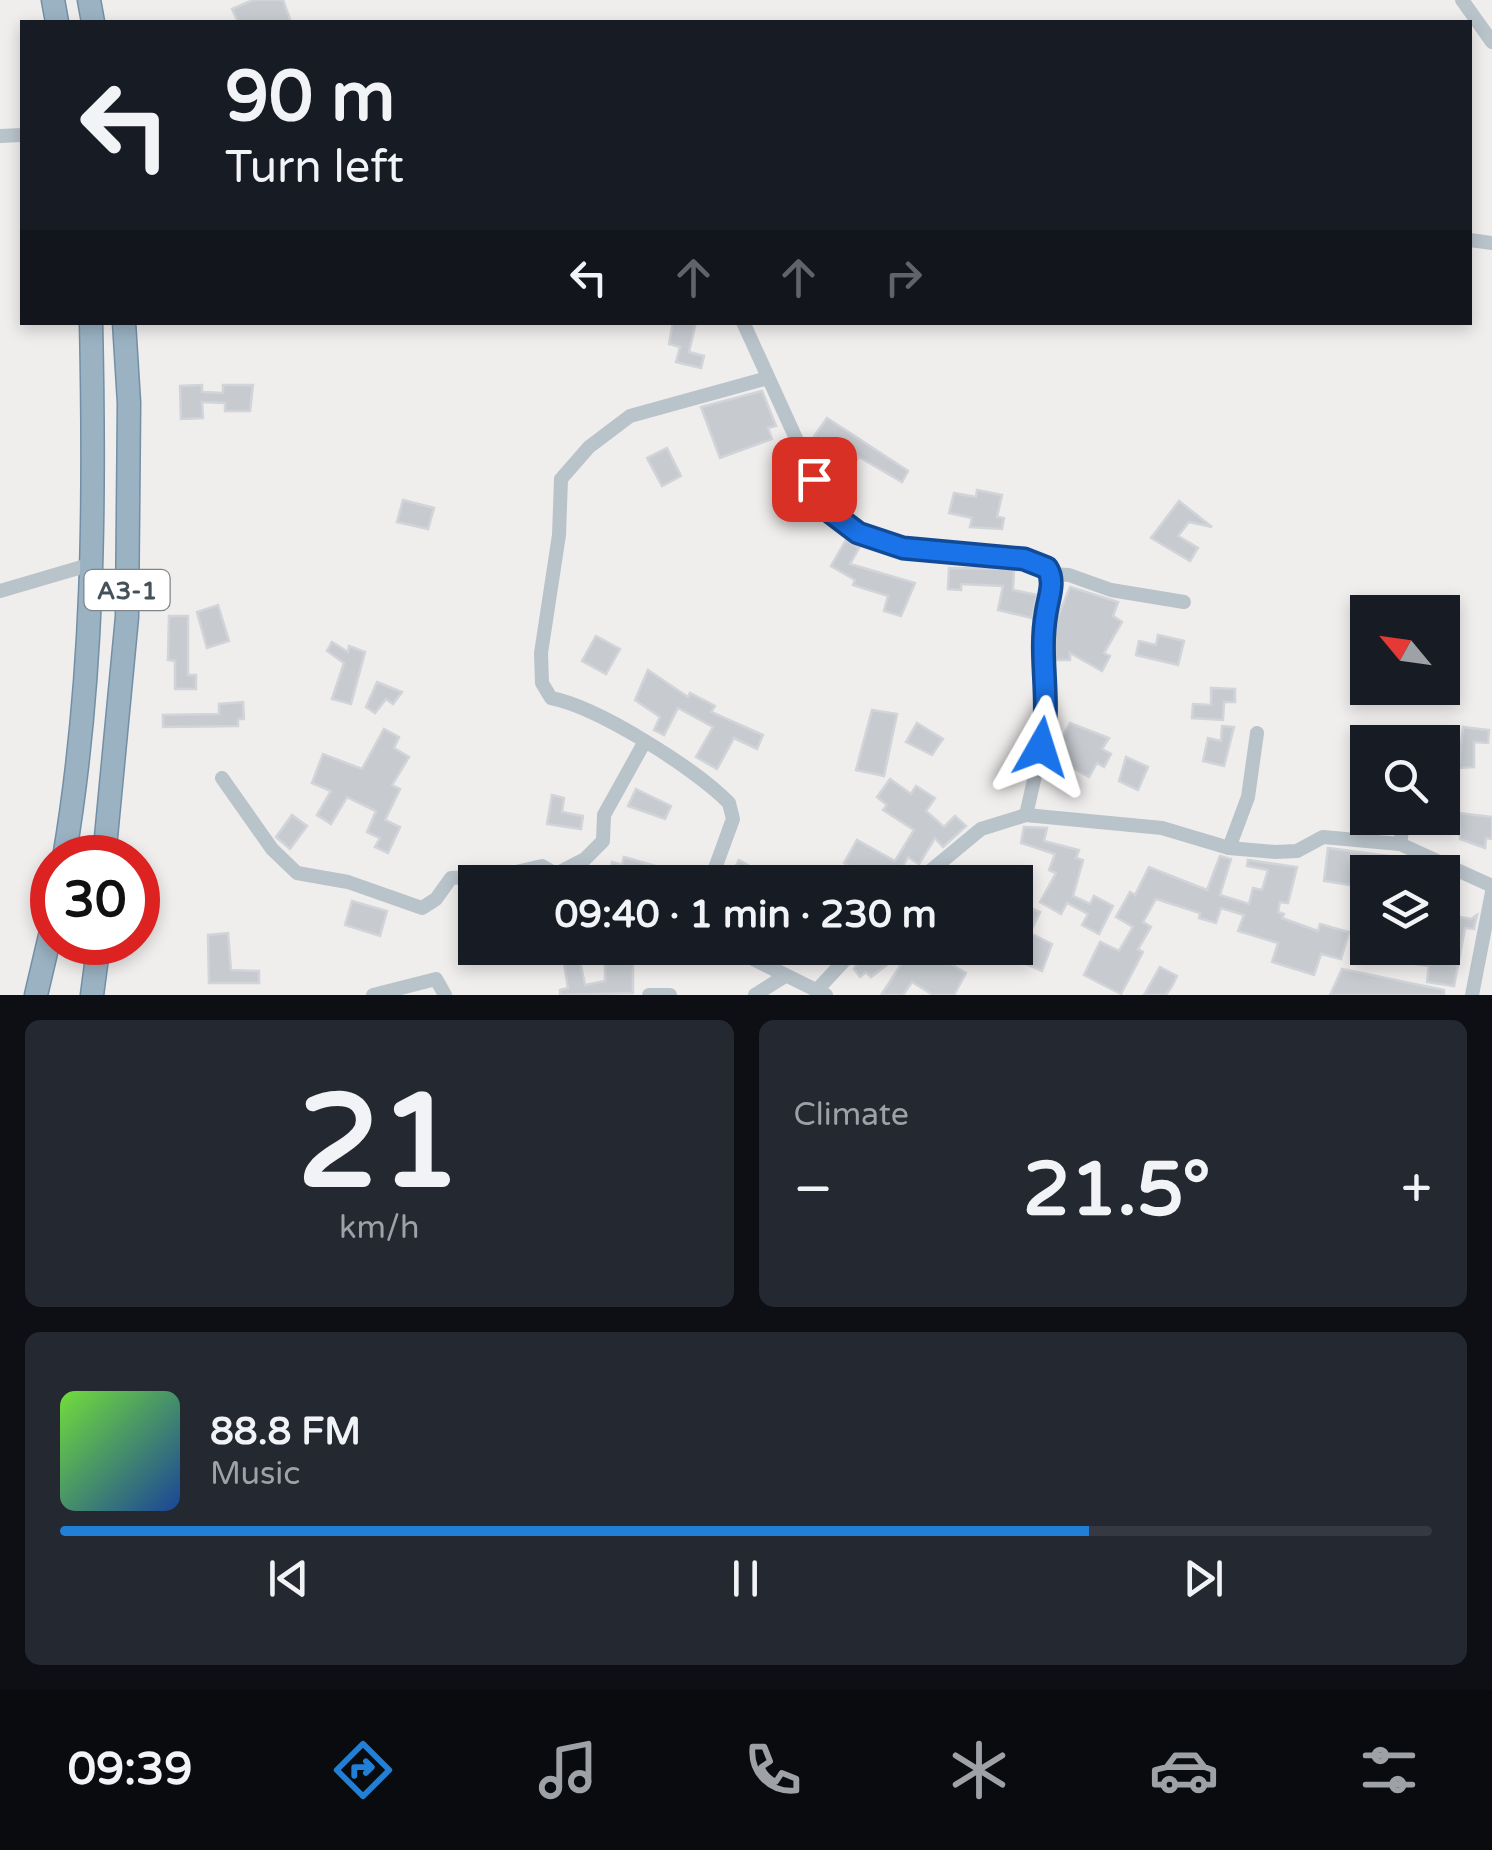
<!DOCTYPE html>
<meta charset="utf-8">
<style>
:root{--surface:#171b24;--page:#242831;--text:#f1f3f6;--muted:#9ea1a6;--line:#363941;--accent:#2180d6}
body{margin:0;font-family:"Varela Round",sans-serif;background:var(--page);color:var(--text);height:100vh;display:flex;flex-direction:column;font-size:38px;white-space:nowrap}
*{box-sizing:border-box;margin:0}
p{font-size:32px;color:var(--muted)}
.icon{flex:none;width:55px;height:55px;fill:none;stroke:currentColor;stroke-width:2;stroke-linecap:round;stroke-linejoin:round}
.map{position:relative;height:995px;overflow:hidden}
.drawer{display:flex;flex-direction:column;gap:25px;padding:25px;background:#0d0f14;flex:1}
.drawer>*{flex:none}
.hud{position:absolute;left:20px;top:20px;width:1452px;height:305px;border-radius:0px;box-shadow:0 5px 15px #0003;background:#171b24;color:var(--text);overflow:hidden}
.needle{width:65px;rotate:299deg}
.buttons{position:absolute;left:1350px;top:595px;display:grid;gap:20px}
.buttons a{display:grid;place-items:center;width:110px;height:110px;border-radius:0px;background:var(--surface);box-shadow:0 5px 15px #0003;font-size:50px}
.speed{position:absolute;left:30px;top:835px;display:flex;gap:20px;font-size:50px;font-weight:700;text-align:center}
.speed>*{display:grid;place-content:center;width:130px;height:130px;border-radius:50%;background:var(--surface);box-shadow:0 5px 15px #0003;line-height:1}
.speed .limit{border:15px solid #d22;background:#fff;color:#111}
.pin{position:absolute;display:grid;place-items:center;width:85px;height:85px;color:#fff;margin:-42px;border-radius:20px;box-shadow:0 5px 15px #0006}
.me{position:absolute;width:110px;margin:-55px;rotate:6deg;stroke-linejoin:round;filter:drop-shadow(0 0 8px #0008)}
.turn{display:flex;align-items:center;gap:35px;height:210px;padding:0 40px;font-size:45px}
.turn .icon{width:130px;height:130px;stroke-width:2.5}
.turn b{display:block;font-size:70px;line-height:85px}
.lanes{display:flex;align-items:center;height:95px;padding:0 40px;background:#0003;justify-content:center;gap:50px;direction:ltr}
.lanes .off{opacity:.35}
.big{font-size:75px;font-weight:700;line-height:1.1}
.drawer .tile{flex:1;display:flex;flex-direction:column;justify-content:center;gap:15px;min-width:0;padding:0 35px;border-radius:15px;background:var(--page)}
.drawer .dial{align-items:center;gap:0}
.dial b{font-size:130px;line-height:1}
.song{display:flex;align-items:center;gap:30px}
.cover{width:120px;height:120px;border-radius:15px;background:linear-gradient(135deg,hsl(100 70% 55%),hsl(220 70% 35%))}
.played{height:10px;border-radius:5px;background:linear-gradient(90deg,var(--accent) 75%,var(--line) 75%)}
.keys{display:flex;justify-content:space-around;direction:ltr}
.heat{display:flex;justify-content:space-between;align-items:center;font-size:55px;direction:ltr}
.drawer .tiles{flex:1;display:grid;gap:25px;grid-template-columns:1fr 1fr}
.tile:last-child{grid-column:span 2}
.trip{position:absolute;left:458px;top:865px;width:575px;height:100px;border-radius:0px;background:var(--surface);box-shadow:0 5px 15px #0003;font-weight:700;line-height:100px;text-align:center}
.menu{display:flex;height:160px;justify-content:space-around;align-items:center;background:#090b0e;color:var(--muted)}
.menu .icon{width:70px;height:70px}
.menu .active{color:var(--accent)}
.menu b{font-size:45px;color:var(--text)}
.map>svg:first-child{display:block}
.building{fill:#c7cbd0;stroke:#d1d4d8;stroke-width:2.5}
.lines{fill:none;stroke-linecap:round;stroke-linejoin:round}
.trunk-casing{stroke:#728fa6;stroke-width:25}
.minor{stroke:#b9c3ca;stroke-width:14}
.trunk{stroke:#9ab2c2;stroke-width:22}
.route-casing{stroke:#114b97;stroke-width:25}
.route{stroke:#1a73e8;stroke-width:18}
.labels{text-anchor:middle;stroke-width:10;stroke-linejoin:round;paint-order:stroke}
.shield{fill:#fff;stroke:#7e868c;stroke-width:2.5}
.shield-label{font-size:25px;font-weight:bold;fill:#46525a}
</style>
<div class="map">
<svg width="1492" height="995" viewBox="0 0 1492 995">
<rect width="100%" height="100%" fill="#f0eded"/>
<g class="building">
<polygon points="253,0 283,0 291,22 238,22 232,9"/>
<polygon points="673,322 696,322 689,352 704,356 701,368 676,362 680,347 669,344"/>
<polygon points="202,385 202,392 223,393 223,385 253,385 250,411 225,411 225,403 202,402 203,418 181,419 180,386"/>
<polygon points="762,391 776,426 768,428 772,439 720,458 701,407"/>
<polygon points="827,418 908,471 902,482 859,457 852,467 813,438"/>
<polygon points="667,448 681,476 662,486 647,458"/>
<polygon points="977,490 1002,495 997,517 1004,518 1002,529 970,527 972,518 949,513 954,493 976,497"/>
<polygon points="403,500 434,508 428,529 397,522"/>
<polygon points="1179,501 1212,527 1189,522 1178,536 1198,548 1190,561 1151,538"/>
<polygon points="846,540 859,548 850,564 915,583 901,616 884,611 888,596 853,585 855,580 831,566"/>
<polygon points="949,568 1014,569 1013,590 1037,595 1032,618 998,610 1003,586 961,584 961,590 948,589"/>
<polygon points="1070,587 1118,602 1113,616 1122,622 1104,653 1110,656 1102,671 1070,653 1070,660 1053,660 1055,624"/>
<polygon points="218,605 229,641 207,648 197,612"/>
<polygon points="169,616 188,616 188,675 196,675 196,689 175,689 175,661 168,660"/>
<polygon points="1158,635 1184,641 1178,665 1136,655 1139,641 1156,645"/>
<polygon points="596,636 620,649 606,674 582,661"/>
<polygon points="332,642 348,652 349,646 365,652 351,704 332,699 344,663 327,651"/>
<polygon points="648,670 688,697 690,693 715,706 711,712 763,735 757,749 734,738 717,769 696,757 713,727 678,708 664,735 654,730 660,717 635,700"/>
<polygon points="377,682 402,692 393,704 386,699 375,713 366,707"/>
<polygon points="1211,688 1235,689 1235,702 1224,702 1223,720 1192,718 1193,704 1211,705"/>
<polygon points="243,702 244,719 238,719 238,726 163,727 163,715 219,714 219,704"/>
<polygon points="872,710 897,714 884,776 856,770"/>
<polygon points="917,723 943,739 932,755 906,742"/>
<polygon points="1070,723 1109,738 1102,749 1111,754 1104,767 1097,763 1089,777 1066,764 1069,757 1056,749"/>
<polygon points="1222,726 1234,727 1224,766 1203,761 1208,738 1221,741"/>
<polygon points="1463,727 1489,730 1488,743 1474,742 1474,767 1459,768"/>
<polygon points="384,729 399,737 394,748 409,757 392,785 400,789 385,820 400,827 388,853 375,847 380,838 367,832 376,811 347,797 331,824 317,815 331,791 312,783 323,754 362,769"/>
<polygon points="1126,757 1148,767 1138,790 1119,781"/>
<polygon points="890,779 911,794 916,786 935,798 926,811 944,827 955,816 966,826 943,847 935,838 919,864 908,857 894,882 878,882 844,863 857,840 895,861 914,830 883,810 887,805 877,797"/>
<polygon points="636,789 671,806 665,819 628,806"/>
<polygon points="552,795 564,798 562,812 583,816 581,829 547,824"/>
<polygon points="1459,813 1492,817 1492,839 1486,838 1485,848 1460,839"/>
<polygon points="292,815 307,826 290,849 276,837"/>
<polygon points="1024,827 1047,828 1044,841 1079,850 1076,858 1083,860 1073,896 1090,904 1094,896 1113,906 1099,934 1082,925 1088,914 1067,903 1061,914 1040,902 1056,873 1049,870 1055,854 1021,843"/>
<polygon points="1328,848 1405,858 1404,872 1368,872 1368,914 1353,912 1357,886 1324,881"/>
<polygon points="1220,856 1231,859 1220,895 1249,904 1253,888 1262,890 1268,870 1247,866 1248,860 1297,867 1288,903 1280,902 1278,912 1284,914 1282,918 1318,931 1320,924 1349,932 1341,959 1321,954 1314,975 1272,962 1278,943 1238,931 1244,915 1221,908 1216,923 1199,918 1200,913 1156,899 1143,922 1151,927 1138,949 1143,952 1121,994 1084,975 1100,942 1119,951 1133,927 1116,917 1130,892 1135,895 1149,867 1207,890"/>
<polygon points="624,857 656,866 651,882 607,882 612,862 622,865"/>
<polygon points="739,860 778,882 727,882"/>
<polygon points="352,901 387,911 380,936 345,925"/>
<polygon points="1031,908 1040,912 1030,933 1052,944 1042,971 991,948 1015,948"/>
<polygon points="1444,914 1471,919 1477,915 1474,929 1465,928 1454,986 1427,982 1429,966 1394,961 1396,948 1442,948"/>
<polygon points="228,933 231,970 259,971 259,983 209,983 208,935"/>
<polygon points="866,948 879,948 892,961 871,977 866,972 860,977 854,969"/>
<polygon points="912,948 923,948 966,973 954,995 933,995 912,982 903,995 881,995"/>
<polygon points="605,952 633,952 633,993 560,995 560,990 568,988 563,958 579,956 585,985 605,981"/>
<polygon points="1160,967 1177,976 1172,986 1166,995 1144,995"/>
<polygon points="1342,969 1444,990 1444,995 1330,995"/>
</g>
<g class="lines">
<g class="trunk-casing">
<g id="trunk">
<polyline points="53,0 57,22"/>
<polyline points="89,0 93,22"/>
<path d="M 64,858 C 94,681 95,501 91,322"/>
<polyline points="104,858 127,617 129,403 124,322"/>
<polyline points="36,995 52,927"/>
<polyline points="92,995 99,942"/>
</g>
</g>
<g class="minor">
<polyline points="1462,0 1492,42"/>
<polyline points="0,136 22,135"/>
<polyline points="1470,240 1492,243"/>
<path d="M 743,322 L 829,511 C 880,560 959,552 1023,559 L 1038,563 L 1051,574 L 1041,644 L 1047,723 L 1026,815"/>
<polyline points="1051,574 1069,575 1111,590 1184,602"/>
<polyline points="0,591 92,564"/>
<polyline points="1410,742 1410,739"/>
<polyline points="222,778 272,849 297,873 348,882 422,908 436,899 451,878 503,875 542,866 556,874 585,859 603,841 604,815 644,743"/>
<polyline points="1400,844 1404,818"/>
<polyline points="1229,848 1248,797 1257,733"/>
<path d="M 710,882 L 733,819 L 729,803 C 696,769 598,707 551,698 L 542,683 L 541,653 L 559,535 L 561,479 L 589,447 L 630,416 L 768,378"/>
<polyline points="917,882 981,829 1026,815 1162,828 1229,848 1275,852 1297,851 1323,837 1400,844 1492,886"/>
<polyline points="731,948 826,995"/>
<polyline points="817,990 856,948"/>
<polyline points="373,995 436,979 445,995"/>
<polyline points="649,995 670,995"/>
<polyline points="755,995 785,976"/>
<polyline points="1472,995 1492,892"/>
</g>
<use href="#trunk" class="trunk"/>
</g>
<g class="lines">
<g class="route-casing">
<path id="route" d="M 814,479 L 829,511 L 858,533 L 903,548 L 1024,559 L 1047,568 C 1056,582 1048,598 1046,614 C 1038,659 1052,702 1041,747"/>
</g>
<use href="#route" class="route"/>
</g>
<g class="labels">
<rect class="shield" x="84.5" y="570" width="85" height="40" rx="8"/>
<g class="shield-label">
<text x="127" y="599">A3-1</text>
</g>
</g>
</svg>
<div class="buttons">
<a><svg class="needle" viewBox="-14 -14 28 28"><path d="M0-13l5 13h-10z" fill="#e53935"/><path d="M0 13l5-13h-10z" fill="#9ea1a6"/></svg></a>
<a><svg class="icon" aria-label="search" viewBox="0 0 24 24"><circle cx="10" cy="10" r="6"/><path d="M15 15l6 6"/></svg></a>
<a><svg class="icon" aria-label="layers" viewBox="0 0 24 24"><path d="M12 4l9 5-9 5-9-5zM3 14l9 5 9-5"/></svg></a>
</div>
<div class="speed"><div class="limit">30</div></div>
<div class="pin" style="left:814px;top:479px;background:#d93025"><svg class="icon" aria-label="arrive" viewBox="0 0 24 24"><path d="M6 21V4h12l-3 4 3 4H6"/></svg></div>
<svg class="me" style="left:1041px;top:747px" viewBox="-20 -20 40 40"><path d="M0-17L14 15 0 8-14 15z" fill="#1a73e8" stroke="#fff" stroke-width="4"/></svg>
<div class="trip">09:40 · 1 min · 230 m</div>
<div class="hud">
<div class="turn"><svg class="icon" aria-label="left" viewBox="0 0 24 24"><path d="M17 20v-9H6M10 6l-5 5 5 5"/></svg><div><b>90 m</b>Turn left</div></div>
<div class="lanes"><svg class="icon" aria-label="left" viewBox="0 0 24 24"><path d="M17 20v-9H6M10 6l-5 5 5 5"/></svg><svg class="icon off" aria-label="ahead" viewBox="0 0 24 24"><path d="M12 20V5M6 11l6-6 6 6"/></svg><svg class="icon off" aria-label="ahead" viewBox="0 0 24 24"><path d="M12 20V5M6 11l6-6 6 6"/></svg><svg class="icon off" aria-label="right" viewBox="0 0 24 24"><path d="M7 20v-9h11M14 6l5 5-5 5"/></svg></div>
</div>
</div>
<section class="drawer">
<div class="tiles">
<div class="tile dial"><b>21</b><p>km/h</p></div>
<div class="tile"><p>Climate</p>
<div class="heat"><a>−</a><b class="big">21.5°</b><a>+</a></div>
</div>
<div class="tile">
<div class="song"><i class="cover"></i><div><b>88.8 FM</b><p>Music</p></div></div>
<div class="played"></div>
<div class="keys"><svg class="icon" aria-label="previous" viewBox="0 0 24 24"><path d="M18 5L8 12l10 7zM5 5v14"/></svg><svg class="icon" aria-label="pause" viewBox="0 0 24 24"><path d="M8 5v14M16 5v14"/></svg><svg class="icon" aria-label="next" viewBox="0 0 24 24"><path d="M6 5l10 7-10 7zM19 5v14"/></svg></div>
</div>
</div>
</section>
<nav class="menu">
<b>09:39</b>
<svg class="icon active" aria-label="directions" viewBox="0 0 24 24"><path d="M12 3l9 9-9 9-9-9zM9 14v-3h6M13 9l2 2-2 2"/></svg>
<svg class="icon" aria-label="music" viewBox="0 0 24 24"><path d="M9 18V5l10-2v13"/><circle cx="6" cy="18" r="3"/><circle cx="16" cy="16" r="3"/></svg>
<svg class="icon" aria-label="phone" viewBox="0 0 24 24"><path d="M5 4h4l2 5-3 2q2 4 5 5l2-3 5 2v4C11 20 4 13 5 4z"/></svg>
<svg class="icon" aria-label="climate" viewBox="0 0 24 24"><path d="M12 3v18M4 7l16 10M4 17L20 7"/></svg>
<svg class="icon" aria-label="car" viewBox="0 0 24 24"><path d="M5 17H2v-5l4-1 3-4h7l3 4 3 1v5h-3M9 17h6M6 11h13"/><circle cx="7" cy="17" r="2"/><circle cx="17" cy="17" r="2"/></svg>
<svg class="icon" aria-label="filters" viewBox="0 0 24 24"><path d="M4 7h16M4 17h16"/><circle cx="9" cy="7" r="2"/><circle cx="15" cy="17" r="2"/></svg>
</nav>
